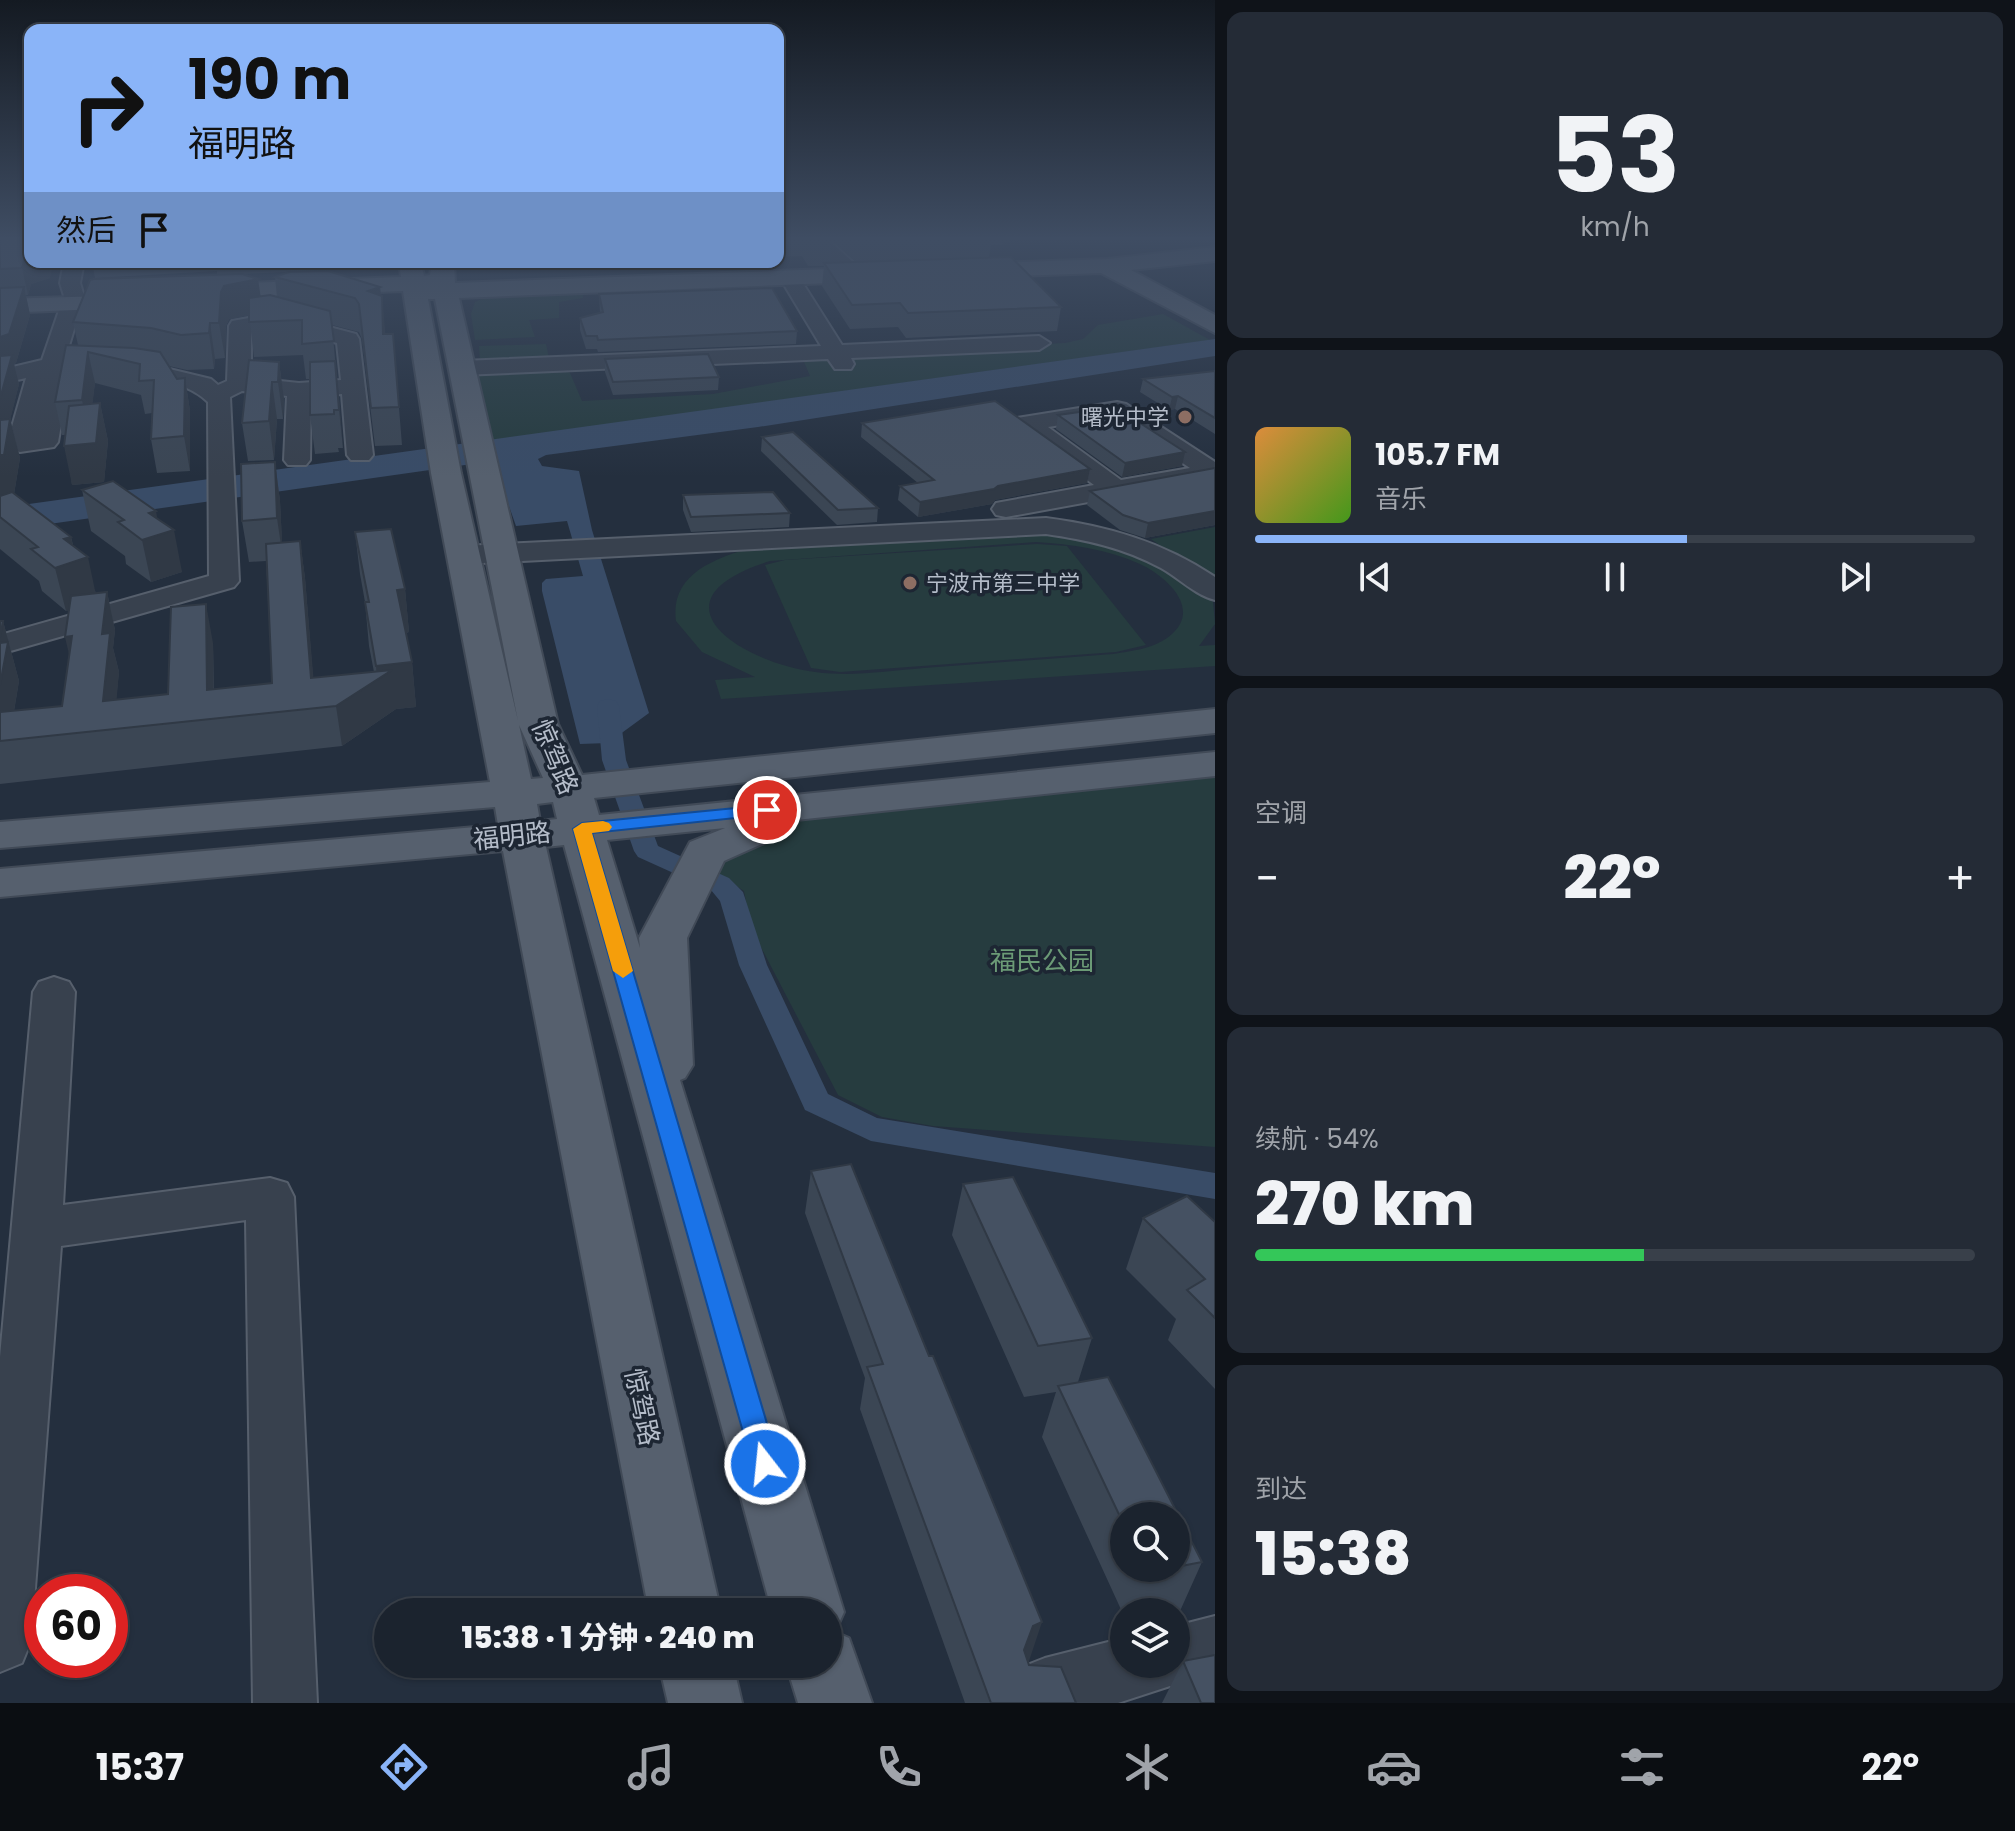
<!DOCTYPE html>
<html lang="zh">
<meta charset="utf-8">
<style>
:root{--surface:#1b232e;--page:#242b36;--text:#f1f3f6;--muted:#a0a4aa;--line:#39404a;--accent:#8ab4f8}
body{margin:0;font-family:Poppins,"Noto Sans SC",sans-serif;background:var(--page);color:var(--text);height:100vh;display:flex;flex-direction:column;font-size:30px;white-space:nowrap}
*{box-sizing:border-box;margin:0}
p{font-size:26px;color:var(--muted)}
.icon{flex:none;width:44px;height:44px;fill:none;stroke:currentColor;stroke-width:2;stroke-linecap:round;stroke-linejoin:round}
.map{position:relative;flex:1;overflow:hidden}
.side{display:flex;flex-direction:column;gap:12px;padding:12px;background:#0f1319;width:800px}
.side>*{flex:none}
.top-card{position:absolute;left:24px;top:24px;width:760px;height:244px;border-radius:16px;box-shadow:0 2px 6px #0004,0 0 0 2px var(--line);background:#8ab4f8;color:#111;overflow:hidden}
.controls{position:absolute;left:1110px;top:1502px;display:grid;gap:16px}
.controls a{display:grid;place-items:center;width:80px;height:80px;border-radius:50%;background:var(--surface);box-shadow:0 2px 6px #0004,0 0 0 2px var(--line);font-size:40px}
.speed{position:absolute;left:24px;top:1574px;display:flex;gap:16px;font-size:40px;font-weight:700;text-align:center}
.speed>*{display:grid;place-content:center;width:104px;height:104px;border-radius:50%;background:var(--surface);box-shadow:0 2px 6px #0004,0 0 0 2px var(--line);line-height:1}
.speed .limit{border:12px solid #d22;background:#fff;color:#111}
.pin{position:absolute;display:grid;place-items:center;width:68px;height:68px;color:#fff;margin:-34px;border:4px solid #fff;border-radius:50%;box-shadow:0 2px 8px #0007}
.me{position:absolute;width:88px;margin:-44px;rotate:344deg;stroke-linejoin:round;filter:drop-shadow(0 0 6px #0008)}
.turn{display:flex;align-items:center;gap:28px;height:168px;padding:0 32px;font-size:36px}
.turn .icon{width:104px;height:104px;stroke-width:2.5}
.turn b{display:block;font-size:56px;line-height:68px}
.then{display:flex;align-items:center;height:76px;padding:0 32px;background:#0003;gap:16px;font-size:30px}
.big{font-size:60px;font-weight:800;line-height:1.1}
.side .widget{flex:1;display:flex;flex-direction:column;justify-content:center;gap:12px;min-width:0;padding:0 28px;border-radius:16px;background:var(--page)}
.side .dial{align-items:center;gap:0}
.dial b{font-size:104px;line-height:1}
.song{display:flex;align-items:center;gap:24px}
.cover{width:96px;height:96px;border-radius:12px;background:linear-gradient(135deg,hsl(30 70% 55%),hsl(100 70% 35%))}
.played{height:8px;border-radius:4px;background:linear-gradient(90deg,var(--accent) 60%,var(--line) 60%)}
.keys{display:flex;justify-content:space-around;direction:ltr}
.heat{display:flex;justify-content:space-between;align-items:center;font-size:44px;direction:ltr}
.charge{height:12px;border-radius:6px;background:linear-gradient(90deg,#34c759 54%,var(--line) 0)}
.trip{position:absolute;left:374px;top:1598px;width:468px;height:80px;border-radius:40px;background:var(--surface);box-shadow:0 2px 6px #0004,0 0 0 2px var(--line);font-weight:800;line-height:80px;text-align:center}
.tab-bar{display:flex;height:128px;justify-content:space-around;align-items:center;background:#0b0e12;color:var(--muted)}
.tab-bar .icon{width:56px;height:56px}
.tab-bar .selected{color:var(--accent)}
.tab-bar b{font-size:36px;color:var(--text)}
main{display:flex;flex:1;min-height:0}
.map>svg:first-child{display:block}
.green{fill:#263c3f;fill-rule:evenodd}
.water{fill:#394c67}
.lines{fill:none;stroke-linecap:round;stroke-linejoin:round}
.canal{fill:#394c67;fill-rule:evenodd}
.minor-casing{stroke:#565f6c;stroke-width:4}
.major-casing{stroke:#414a57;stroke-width:4}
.minor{fill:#38414e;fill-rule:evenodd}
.major{fill:#56606e;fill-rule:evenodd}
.wall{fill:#3b4654;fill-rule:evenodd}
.shaded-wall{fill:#303945}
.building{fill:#455162;stroke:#303945;stroke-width:2}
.route{fill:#1a73e8;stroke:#114b97;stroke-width:2}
.slow{fill:#f59e0b}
.education-dot{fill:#8d6e63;stroke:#1d2633;stroke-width:3}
.labels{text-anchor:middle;stroke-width:7;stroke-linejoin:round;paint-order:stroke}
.far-poi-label{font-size:22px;fill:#b4bcc9;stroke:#1d2633;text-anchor:end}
.street-label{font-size:26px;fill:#b4bcc9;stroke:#1d2633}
.park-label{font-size:26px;fill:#6b9a76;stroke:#1d2633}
</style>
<main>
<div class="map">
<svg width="1215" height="1703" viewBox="0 0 1215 1703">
<rect width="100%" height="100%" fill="#242f3e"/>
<g class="green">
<polygon points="543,292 544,295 583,293 583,298 559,302 559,318 529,320 535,337 475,340 471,314 475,302 488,296"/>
<polygon points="1163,314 1210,340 488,441 470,378 480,371 562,369 570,373 582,401 713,394 810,376 802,357 1065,343 1083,339 1098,325"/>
<polygon points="546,344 549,358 480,361 479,346"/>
<polygon points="1215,527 1215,585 1151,539"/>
<path d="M 1026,529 L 1122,543 L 1203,588 L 1213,602 L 1215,624 L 1199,646 L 1215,645 L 1215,666 L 721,699 L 715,680 L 755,677 L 702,652 L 676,621 C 670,576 711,560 747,549 ZM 1036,542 C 1072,544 1106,549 1140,564 C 1164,575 1202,607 1172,634 C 1157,648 1133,651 1113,654 C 1050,659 987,663 924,668 C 888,671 851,677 815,672 C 739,662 645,600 770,561 Z"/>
<polygon points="1037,544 1067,546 1146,645 1116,652 840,672 811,668 765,565 785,560"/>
<polygon points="1215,773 1215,1147 933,1126 882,1117 838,1095 751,928 744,891 702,865 821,807"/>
</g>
<polygon class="water" points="1215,339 1215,356 758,427 546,455 538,459 542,466 579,471 592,530 649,713 608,743 580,744 542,591 542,583 546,579 583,576 567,521 516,526 493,461 0,531 0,508"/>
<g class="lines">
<polygon class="canal" points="608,699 616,701 619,706 626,760 658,846 729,878 743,892 767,965 828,1094 877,1118 1215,1173 1215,1199 871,1141 805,1110 739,965 720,901 711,890 638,857 634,851 602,760 597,706 600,701"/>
<g class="minor-casing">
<g id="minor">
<polygon points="805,238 826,238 853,262 862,276 859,280 845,280 838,269"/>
<path d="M 64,262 L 84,262 L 80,283 L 84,296 L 65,359 L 157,366 L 211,379 L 218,385 L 227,381 L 229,326 L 232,321 L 276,313 L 356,334 L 359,339 L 373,455 L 369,460 L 351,460 L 347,455 L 342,394 L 311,396 L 310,460 L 306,465 L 288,465 L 284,460 L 287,396 L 242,391 L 230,397 L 239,581 L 234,587 L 0,654 L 0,635 L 209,576 L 208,402 C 175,370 109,376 65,373 L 68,384 L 58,442 L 54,447 L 20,452 L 11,449 L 7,444 L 26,378 L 0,384 L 0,370 L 42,360 L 64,296 L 60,283 ZM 275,326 L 337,343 L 341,380 L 299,383 L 251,378 L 251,330 Z"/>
<polygon points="790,272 797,274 842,345 1039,336 1050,343 1039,350 851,358 854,364 851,369 835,369 828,359 462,375 454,373 450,368 454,363 462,361 821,346 780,278"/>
<path d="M 1117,402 L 1126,404 L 1215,462 L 1215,479 L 1006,517 L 996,515 L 992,509 L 996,503 L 1094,485 L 1017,428 L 1014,423 L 1017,418 ZM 1113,417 L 1190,468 L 1121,480 L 1048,427 Z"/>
<path d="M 1046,518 C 1108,526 1163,542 1215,577 L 1215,600 C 1195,595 1179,578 1161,568 C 1124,548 1087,540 1046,534 L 463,564 L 453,561 L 449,555 L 453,549 L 463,546 Z"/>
<polygon points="54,977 69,982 75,992 63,1205 270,1178 287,1183 294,1197 317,1703 253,1703 246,1220 61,1246 31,1641 22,1663 0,1672 0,1357 33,992 39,982"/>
<polygon points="1215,1616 1215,1678 1176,1688 1170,1686 1118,1703 1018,1703 1013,1690 1022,1667 1045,1658 1124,1638 1124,1664 1176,1664 1176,1626"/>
</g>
</g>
<g class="major-casing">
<g id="major">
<polygon points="1215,247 1215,261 1131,270 1215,315 1215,333 1101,273 962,278 954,276 950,271 954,266 962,264 1108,259"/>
<path d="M 399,262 L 421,262 L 424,276 L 430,275 L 432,262 L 454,262 L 455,283 L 881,267 L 889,269 L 893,274 L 889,279 L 881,281 L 459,298 L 558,724 L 582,775 L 1215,709 L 1215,733 L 594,798 L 599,815 L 1215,752 L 1215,776 L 796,820 L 791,831 L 724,861 L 687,938 L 693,1065 L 685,1078 L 680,1080 L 844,1612 L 835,1632 L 849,1638 L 872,1703 L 798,1703 L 786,1664 L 828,1664 L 828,1612 L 772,1612 L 564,845 L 546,847 L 721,1612 L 649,1612 L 503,851 L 0,897 L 0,869 L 498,825 L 495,807 L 0,848 L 0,822 L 490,782 L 431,473 L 403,291 L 199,299 L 191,297 L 187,292 L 191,287 L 199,285 L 401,277 ZM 428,299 L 435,299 L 518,721 L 461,473 ZM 519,725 L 543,778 L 531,779 ZM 553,802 L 557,819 L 540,821 L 537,804 ZM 725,828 L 690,842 L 639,938 L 640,948 L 607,840 Z"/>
<polygon points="142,295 151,297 154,302 151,307 0,313 0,299"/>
<polygon points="659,1664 733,1664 742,1703 668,1703"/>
</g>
</g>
<use href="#minor" class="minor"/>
<use href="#major" class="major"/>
</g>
<g class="wall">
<polygon points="0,238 50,278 31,284 28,295 26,295 30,315 16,363 14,364 19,384 10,419 20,458 14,494 71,537 73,545 96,593 107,592 115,630 113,648 119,672 116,700 168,694 213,643 214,689 272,683 266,561 249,562 242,521 275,462 280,501 282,543 300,541 305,578 313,678 374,672 369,646 365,602 360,574 355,532 405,589 409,632 406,633 412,662 416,707 396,709 342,746 0,784 0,621 3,621 19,681 14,711 62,706 69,655 69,610 66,611 42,591 39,581 0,549"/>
<path d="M 778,238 L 1016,238 L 1002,245 L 991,245 L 989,257 L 1061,307 L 1057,331 L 906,338 L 898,327 L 850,329 L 822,286 L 824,266 L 808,266 L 802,256 L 778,257 ZM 832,241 L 856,262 L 830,263 Z"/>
<polygon points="92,262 325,262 326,270 243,274 261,296 277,297 275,277 380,287 385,334 393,334 402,445 375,446 362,339 359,332 332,325 343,448 338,448 339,452 315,454 310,415 310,379 306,379 303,355 254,357 249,315 229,319 226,326 225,358 215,359 214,369 187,370 169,366 177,379 185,378 190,411 190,471 157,473 151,439 152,413 145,414 141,395 95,383 92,404 100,403 108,441 104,482 72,485 65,435 62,435 55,402 78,345 73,322 217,275 217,271 95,278"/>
<polygon points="497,262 600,262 503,265"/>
<polygon points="599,294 797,331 796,344 598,352 597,349 586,349 580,330 580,318 600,313"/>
<polygon points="605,359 719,377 718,390 613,395 605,372"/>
<polygon points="279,362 284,399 283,419 277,419 274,460 248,461 242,423"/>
<polygon points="1215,371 1215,434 1175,409 1169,410 1140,392 1143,379"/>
<polygon points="1058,415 1182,466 1122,477 1056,429"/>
<polygon points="862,423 1090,469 1087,483 995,500 992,504 918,517 898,500 900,486 918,483 861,437"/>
<polygon points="762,437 878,508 877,522 837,525 761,451"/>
<polygon points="1215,468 1215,525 1145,538 1120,530 1087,505 1090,491"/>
<polygon points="82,490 157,518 182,572 151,582 126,564 125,556 91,531"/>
<polygon points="683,495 790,513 789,527 691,532 683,510"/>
<polygon points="811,1171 1029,1661 1029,1665 1076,1703 965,1703 860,1409 865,1378 805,1213"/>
<path d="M 1013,1177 L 1092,1338 L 1078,1382 L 1108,1377 L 1202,1562 L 1180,1611 L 1174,1612 L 1124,1612 L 1124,1616 L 1042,1437 L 1056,1392 L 1024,1397 L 952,1235 L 963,1184 ZM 1124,1516 L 1176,1516 L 1176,1568 L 1124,1568 Z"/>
<polygon points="1143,1218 1215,1222 1215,1389 1168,1340 1176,1319 1126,1269"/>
<polygon points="1183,1661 1215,1703 1162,1703"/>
</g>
<g class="shaded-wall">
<polygon points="1003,238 1016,238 1002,245"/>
<polygon points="30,256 30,262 54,262 50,278 31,284 28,295 22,268 25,257"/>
<polygon points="353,262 382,262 353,269"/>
<polygon points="258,279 263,312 229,319 226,326 225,358 219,323 221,292 224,286"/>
<polygon points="24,287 30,315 16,363 14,364 19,384 5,441 0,441 0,337"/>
<polygon points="380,287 383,321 368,291"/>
<polygon points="382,296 385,330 386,370 383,334"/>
<polygon points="210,323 215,359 214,369 209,333"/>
<polygon points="88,352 95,383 89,433 82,400"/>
<polygon points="335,361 339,397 343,448 339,410"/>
<polygon points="279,362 284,399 283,419 278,382"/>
<polygon points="185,378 190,411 190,471 184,436"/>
<polygon points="272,382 277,419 274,460 269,421"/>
<polygon points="1178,396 1175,409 1169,410 1172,397"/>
<polygon points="100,403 108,441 104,482 72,485 64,446"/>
<polygon points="10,419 20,458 14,494 0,495 0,455"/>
<polygon points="1185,452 1182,466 1122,477 1125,463"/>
<polygon points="275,462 280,501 283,559 277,518"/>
<polygon points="1090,469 1087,483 995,500 992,504 918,517 920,502 998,486"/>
<polygon points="156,511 160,534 174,530 182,572 151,582 142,540 149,513"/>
<polygon points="1215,511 1215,525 1145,538 1148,523"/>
<polygon points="71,537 76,561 88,557 97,600 66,611 55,568 64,539"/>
<polygon points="300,541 305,578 316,708 311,678"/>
<polygon points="405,589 409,632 401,633 397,590"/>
<polygon points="107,592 115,630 113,648 119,672 114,729 103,701 102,634"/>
<polygon points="206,604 213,643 214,719 207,690"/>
<polygon points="3,621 19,681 9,740 0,731 0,637"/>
<polygon points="72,636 74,676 65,637"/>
<polygon points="412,662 416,707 396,709 342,746 336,706 377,679 376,666"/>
<polygon points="1042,1622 1029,1661 1019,1666 1024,1650 1033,1626"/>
</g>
<g class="building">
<polygon points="0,238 30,238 30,256 25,257 22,268 0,269"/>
<polygon points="1011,257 1061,307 908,313 900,303 852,305 824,263"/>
<polygon points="328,271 380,287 368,291 382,296 383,334 393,334 399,407 371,408 359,304 355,298 275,277 289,272"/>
<polygon points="242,274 258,279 224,286 221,292 219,323 210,323 209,333 181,335 151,328 73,322 90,280 94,279"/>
<polygon points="24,287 9,334 0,337 0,288"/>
<polygon points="772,288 797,331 598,340 597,336 586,336 580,318 603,312 599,294"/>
<polygon points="270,295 330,311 334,341 302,344 302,320 249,322 249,298"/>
<polygon points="66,345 134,348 160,352 177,379 185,378 184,436 151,439 154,380 139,381 140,364 88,352 82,400 55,402"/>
<polygon points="708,354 719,377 613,382 605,359"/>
<polygon points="12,355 0,399 0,356"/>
<polygon points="249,360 279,362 278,382 272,382 269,421 242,423"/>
<polygon points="335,361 339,410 334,410 334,414 310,415 310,362"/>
<polygon points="1215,371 1215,418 1178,396 1172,397 1143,379"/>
<polygon points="995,401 1090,469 998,486 994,489 920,502 900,486 934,480 862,423"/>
<polygon points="100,403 96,443 64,446 69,406"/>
<polygon points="1115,407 1185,452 1125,463 1058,415"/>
<polygon points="10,419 4,455 0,455 0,420"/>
<polygon points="793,432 878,508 838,510 762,437"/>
<polygon points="275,462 277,518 242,521 241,464"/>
<polygon points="1215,468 1215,511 1148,523 1123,515 1090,491"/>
<polygon points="113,481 156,511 149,513 174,530 142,540 118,522 124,520 82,490"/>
<polygon points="12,492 71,537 64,539 88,557 55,568 31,549 38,547 0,517 0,496"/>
<polygon points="773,492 790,513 691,517 683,495"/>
<polygon points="391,529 405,589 397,590 412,662 376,666 365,602 369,602 355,532"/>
<polygon points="300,541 311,678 392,670 336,706 0,741 0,712 62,706 72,636 65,637 71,596 107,592 102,634 110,633 103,701 168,694 171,607 206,604 207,690 272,683 266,544"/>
<polygon points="0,621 3,621 0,637"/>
<polygon points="8,642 0,685 0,643"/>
<polygon points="851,1164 929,1356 933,1356 1042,1622 1033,1626 1024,1650 1029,1665 1061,1667 1076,1703 991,1703 867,1367 883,1364 811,1171"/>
<polygon points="1013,1177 1092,1338 1038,1346 963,1184"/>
<polygon points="1187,1196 1215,1222 1215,1318 1187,1290 1205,1279 1143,1218"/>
<polygon points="1108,1377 1202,1562 1176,1567 1176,1516 1124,1516 1124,1525 1058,1386"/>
<polygon points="1144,1568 1171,1568 1147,1573"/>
<polygon points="1215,1655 1215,1703 1201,1703 1183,1661"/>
</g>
<linearGradient id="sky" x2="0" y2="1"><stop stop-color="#141a22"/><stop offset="0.5" stop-color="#3f4d63"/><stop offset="1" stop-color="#3f4d63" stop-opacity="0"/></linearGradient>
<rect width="1215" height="477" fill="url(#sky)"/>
<polygon class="route" points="767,805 773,806 775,810 773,814 592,833 779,1464 775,1473 765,1476 756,1473 752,1464 573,829 582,823"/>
<polygon class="slow" points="603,821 609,823 612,827 609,831 592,833 633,971 623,978 613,971 573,829 582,823"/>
<g class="education-dot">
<circle cx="1185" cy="417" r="8"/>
<circle cx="910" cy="583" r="8"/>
</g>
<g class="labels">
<g class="far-poi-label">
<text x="1169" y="425">曙光中学</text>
<text x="926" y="591" text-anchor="start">宁波市第三中学</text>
</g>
<g class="street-label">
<text transform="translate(555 757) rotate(67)" y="9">惊驾路</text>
<text transform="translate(512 836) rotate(-6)" y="9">福明路</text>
<text transform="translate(642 1407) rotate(78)" y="9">惊驾路</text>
</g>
<g class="park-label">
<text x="1042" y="970">福民公园</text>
</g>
</g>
</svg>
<div class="controls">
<a><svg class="icon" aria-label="search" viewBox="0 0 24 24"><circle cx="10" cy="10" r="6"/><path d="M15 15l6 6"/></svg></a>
<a><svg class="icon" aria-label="layers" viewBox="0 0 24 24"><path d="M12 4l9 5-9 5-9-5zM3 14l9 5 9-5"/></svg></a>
</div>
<div class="speed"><div class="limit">60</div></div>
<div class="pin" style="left:767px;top:810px;background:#d93025"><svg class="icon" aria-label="arrive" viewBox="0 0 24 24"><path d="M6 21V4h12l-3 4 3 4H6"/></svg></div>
<svg class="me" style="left:765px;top:1464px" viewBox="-20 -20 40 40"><circle r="17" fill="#1a73e8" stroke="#fff" stroke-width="3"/><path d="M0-11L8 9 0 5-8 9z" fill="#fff"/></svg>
<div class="trip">15:38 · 1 分钟 · 240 m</div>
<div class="top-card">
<div class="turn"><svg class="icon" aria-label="right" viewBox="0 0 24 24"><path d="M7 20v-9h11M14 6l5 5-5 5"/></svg><div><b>190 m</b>福明路</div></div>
<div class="then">然后<svg class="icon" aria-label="arrive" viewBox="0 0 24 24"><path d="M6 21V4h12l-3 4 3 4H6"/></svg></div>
</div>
</div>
<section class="side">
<div class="widget dial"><b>53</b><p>km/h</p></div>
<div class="widget">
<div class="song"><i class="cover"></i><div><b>105.7 FM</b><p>音乐</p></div></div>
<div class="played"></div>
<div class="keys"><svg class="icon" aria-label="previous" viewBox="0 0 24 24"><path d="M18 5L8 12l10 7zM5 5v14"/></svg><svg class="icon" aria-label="pause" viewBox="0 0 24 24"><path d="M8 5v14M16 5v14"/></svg><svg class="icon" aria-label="next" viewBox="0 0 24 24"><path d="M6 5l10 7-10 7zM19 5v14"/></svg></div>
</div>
<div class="widget"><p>空调</p>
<div class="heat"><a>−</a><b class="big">22°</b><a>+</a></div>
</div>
<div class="widget"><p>续航 · 54%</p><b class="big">270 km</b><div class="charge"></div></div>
<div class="widget"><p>到达</p><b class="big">15:38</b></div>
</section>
</main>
<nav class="tab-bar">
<b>15:37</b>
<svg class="icon selected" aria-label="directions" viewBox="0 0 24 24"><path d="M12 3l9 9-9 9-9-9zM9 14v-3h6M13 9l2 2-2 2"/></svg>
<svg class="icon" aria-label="music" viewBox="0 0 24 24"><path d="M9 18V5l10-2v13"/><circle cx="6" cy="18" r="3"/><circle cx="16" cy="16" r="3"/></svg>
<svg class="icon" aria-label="phone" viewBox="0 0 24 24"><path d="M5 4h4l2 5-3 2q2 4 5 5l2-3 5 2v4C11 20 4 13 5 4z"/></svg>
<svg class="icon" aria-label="climate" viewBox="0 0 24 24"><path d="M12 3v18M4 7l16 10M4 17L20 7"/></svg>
<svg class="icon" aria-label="car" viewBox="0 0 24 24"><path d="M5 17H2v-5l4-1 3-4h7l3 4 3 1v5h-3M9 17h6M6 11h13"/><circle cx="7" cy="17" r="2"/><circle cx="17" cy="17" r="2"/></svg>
<svg class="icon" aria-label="filters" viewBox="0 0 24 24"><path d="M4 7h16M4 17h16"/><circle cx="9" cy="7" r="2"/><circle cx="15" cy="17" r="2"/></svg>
<b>22°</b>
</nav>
